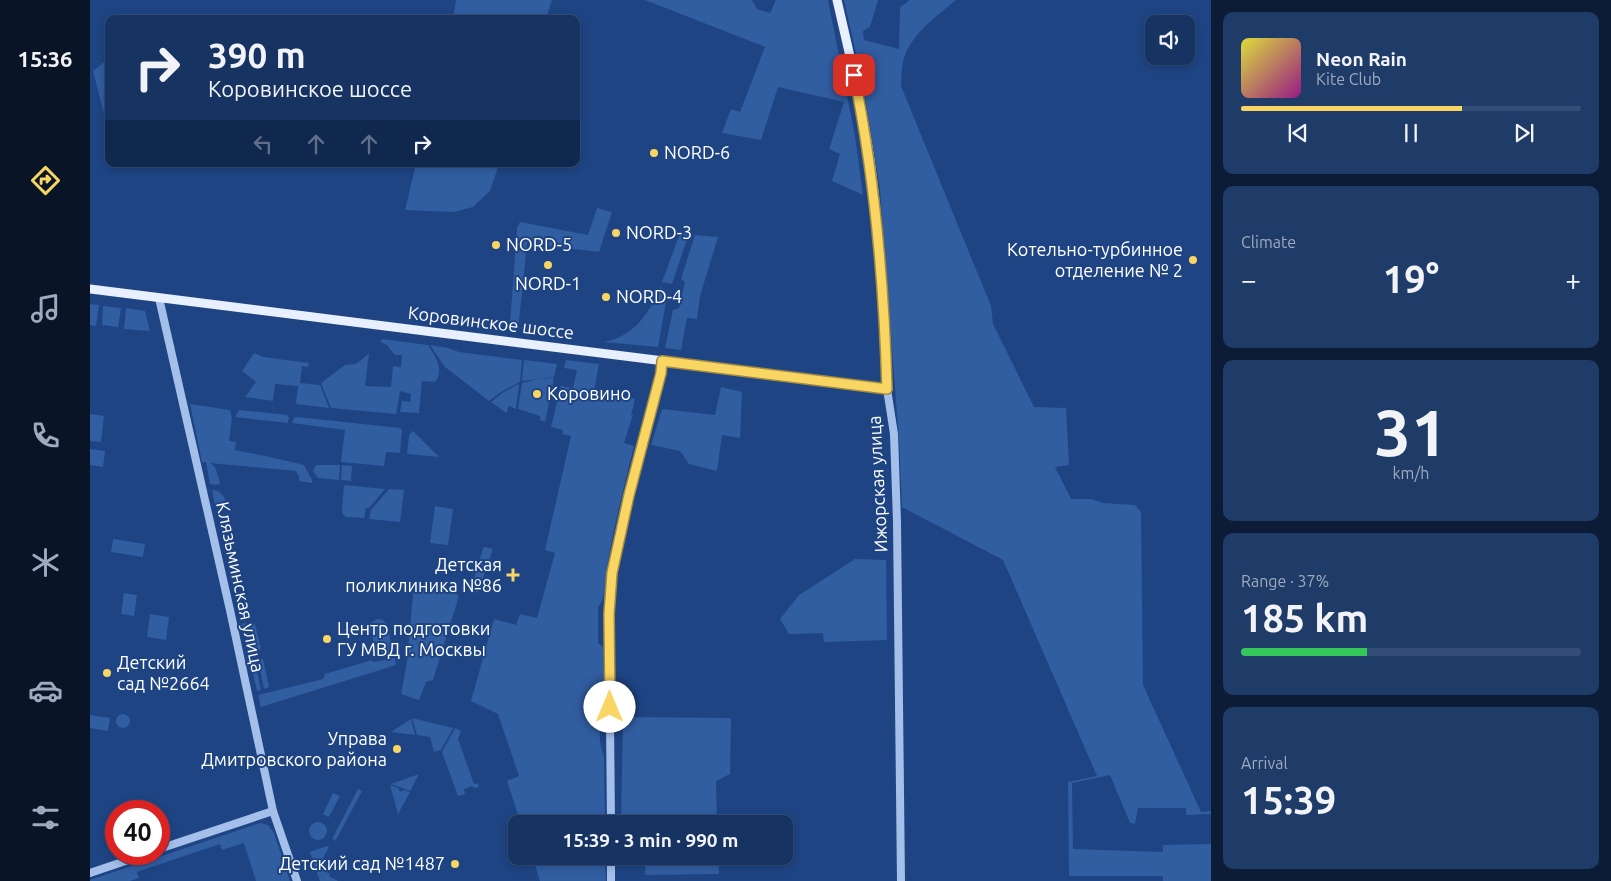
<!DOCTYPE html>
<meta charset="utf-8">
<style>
:root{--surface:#163362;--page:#1f3b68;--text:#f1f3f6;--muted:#9eaabe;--line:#354e77;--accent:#f9d663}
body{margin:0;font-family:Ubuntu,sans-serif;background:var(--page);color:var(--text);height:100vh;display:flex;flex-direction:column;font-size:19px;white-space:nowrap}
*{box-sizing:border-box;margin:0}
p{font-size:16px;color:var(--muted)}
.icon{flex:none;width:28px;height:28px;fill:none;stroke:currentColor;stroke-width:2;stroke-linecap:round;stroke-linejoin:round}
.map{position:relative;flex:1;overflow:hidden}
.side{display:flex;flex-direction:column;gap:12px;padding:12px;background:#0c1c36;width:400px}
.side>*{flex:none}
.banner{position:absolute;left:15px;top:15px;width:475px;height:152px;border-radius:10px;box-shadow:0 2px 8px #0003,0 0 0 1px var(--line);background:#163362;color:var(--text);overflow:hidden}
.fabs{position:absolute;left:1055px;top:15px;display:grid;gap:10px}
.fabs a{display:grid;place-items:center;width:50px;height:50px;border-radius:10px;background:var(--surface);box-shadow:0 2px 8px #0003,0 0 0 1px var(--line);font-size:25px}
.speed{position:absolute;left:15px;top:800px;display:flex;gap:10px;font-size:25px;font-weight:700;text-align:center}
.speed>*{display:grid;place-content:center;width:65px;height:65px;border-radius:50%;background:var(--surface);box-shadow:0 2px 8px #0003,0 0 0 1px var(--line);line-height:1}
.speed .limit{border:8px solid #d22;background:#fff;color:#111}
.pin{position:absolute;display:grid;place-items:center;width:42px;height:42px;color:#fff;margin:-21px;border-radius:10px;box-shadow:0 2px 8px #0006}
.me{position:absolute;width:55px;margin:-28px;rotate:0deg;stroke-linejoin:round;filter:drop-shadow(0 0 4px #0008)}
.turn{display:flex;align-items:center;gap:18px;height:105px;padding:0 20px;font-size:22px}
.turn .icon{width:65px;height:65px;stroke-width:2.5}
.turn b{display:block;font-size:35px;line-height:42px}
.lanes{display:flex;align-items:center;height:48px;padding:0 20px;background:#0003;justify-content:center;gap:25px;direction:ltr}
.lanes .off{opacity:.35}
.big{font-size:38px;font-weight:700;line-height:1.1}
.side .tile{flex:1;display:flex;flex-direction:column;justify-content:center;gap:8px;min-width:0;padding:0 18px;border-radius:10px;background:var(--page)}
.side .dial{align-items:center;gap:0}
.dial b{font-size:65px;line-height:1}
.song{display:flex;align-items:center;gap:15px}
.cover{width:60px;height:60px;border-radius:8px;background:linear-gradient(135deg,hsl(60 70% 55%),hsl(310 70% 35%))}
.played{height:5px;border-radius:2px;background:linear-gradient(90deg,var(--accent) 65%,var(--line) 65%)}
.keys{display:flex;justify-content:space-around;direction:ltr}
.heat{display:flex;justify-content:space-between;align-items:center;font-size:28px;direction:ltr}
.charge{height:8px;border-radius:4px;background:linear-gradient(90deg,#34c759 37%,var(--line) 0)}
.trip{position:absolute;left:418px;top:815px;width:285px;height:50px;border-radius:10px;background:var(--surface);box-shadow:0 2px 8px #0003,0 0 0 1px var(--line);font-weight:700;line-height:50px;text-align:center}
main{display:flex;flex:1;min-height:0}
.tab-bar{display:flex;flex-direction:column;width:90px;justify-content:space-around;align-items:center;background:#091427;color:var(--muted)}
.tab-bar .icon{width:35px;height:35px}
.tab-bar .current{color:var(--accent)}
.tab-bar b{font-size:22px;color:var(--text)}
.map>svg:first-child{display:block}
.green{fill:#315da1}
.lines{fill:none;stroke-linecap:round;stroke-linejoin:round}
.minor{stroke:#a4c0ea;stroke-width:8}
.major{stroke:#e8effe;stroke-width:9}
.route-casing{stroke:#a28b40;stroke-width:12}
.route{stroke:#f9d663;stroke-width:9}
.poi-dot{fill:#f9d663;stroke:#1e4483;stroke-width:2}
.labels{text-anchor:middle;stroke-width:4;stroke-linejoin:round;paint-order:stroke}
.poi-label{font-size:18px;fill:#fff;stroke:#1e4483;text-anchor:start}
.street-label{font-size:18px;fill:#fff;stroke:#1e4483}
</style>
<main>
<nav class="tab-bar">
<b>15:36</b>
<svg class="icon current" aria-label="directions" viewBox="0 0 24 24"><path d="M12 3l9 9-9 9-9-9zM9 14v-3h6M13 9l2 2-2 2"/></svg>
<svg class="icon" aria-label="music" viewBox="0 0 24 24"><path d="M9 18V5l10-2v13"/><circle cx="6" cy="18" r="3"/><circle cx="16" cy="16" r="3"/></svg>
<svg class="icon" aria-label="phone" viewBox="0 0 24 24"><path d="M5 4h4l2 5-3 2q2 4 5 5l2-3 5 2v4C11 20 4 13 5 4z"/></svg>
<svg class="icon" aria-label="climate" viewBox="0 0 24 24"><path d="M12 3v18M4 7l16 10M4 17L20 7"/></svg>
<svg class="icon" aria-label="car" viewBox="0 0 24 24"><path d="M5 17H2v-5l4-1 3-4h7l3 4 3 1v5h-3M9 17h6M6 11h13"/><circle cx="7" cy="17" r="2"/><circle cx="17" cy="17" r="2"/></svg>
<svg class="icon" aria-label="filters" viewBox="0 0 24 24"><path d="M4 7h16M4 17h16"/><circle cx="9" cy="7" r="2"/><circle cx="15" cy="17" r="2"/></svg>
</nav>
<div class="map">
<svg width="1121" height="881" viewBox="0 0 1121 881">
<rect width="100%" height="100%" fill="#1e4483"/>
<g class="green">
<polygon points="366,0 462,0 456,19 363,19"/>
<polygon points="555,0 662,0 667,9 680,13 686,0 738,0 765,136 773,195 742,181 750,154 739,149 754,102 688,87 671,140 632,133 641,109 650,112 675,47"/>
<path d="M 754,0 L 788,0 L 780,27 L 773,31 L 774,40 L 809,49 L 810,7 L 819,1 L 818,0 L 866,0 C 848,15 824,32 815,55 C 811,64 812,77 811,86 L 901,306 L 903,324 L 944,407 L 976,408 L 979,465 L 965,467 L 981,499 L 1001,499 L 1013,503 L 1045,505 L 1051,512 L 1053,685 L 1111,812 L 1121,811 L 1121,814 L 1096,815 L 1096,808 L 1048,808 L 1045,824 L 1040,823 L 1020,775 L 982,783 L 983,849 L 1073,852 L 1073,845 L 1121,844 L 1121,881 L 1073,881 L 1073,876 L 979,876 L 978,782 L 1007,776 L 913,560 L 812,507 L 809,440 L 790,189 L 773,84 Z"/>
<polygon points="13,63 19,63 17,90 19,123 15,118 3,71"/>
<polygon points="326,164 409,164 400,191 383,207 364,212 315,210"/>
<polygon points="507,208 522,212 509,252 437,243 428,331 420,324 427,228 430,222 498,235"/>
<polygon points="591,231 599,233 582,284 572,282"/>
<polygon points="605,235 628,237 610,296 607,319 597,318 591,350 575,348 583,310 589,308 595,282 591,279"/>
<path d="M 570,287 L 576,291 L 577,296 L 568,347 L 514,342 C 543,337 560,313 570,287 Z"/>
<polygon points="0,304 9,305 6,326 0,325"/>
<polygon points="13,306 31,308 28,327 12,325"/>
<polygon points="36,308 55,311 60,331 34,329"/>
<path d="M 292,339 L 338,345 C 345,356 355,370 345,382 L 332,381 L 329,413 L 310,412 L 312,401 L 320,402 L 321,394 L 310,391 L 306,414 L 241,408 L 231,383 L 255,365 L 265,364 L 270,361 L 279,353 L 275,386 L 301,387 L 303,366 L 311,367 L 312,355 L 305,355 L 297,345 L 290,342 Z"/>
<polygon points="340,345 358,348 369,352 432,360 430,382 411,392 399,401 355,367"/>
<polygon points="164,353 173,357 219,363 218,367 212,366 210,383 230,385 239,408 206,404 208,386 185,384 183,401 155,397 166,382 152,371"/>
<polygon points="434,360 467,364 464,377 432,381"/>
<path d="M 476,360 L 509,364 L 504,391 L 545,399 L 541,415 L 543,415 L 534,443 L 544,446 C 534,486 524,526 517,567 C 515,579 517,598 508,607 L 508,643 L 513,647 C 513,662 514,676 514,690 C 513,709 505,739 514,755 L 515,824 L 431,824 L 417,781 L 429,776 L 408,714 L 381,701 L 404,619 L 426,625 L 430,614 L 447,618 L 465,553 L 455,550 L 481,436 L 472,434 L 473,430 L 461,427 L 467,402 L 469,402 L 470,397 L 468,396 L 471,386 L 483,388 L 487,370 L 474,368 Z"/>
<polygon points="464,378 455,422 450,420 450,416 428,409 432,383 448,379"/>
<polygon points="429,384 426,409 419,406 416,413 401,402 412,393"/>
<polygon points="631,387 652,392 650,438 632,435 627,471 599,464 590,451 561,445 572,409 625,415"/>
<polygon points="100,404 140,410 142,418 139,441 146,442 145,450 180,457 214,465 222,480 222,483 209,481 209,477 206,471 120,463 125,467 130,483 128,485 120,484 116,462 112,462"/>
<polygon points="149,410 197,415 199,418 198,423 145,417"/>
<polygon points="0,414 14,416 11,442 0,441"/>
<polygon points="208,417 310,428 312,430 310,453 296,452 294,466 251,462 255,430 202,423 204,418"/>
<polygon points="322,431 324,432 349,457 317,454 319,436"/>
<polygon points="0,449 15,451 13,467 0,465"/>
<polygon points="226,465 250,465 249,480 228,478 223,471"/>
<polygon points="252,465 262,466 261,481 251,480"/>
<polygon points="254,485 295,489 279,508 276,508 274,518 256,517 252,513"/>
<polygon points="299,489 314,490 310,522 279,519 281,510"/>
<path d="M 122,490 C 130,490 134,495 136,503 L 125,505 Z"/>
<polygon points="345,506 363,509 358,545 340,543"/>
<polygon points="23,539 55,544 53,557 21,552"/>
<polygon points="395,547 403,549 388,593 383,591 382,586 393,548"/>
<polygon points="765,559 796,560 797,640 734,642 733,633 699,634 690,619 709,595"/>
<polygon points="324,583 364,592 369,596 343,680 336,682 329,700 311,694 317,662"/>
<polygon points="34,593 47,595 44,616 31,614"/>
<polygon points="60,614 79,617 76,640 57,637"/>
<polygon points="287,619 293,620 297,624 302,648 301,652 296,656 289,654 286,651 280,628 282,622"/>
<polygon points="156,623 163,654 159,655 152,624"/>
<polygon points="165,624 171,649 166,651 160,625"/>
<polygon points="305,658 306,665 171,707 168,695 233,679 235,674 282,660 283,662"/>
<polygon points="164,659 171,690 167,691 160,660"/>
<polygon points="173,659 179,687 174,689 168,660"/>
<circle cx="33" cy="721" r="7"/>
<polygon points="0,715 20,718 18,731 0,728"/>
<polygon points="533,717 641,718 640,774 626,781 627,824 531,823"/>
<polygon points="322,718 363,728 351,750 344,752 340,737 327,735"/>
<polygon points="321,719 325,735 301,732"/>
<polygon points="365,728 371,731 368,739 384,784 388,783 389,787 385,788 382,786 374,789 375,794 368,796 352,752"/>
<polygon points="329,774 320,791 301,784"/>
<polygon points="300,785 308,788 310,792 314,790 320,792 308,814"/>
<polygon points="268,789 272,791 246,840 242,839"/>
<polygon points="243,793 250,796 239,817 233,814"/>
<circle cx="228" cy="831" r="9"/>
<polygon points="170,823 178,825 184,833 200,881 166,881 154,843 132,850 130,844 47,872 49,878 40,881 0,881 0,880"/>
<polygon points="237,846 239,847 230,864 234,867 232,870 240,874 239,876 248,881 230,881 220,852 222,851"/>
<polygon points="442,856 515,856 516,881 450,881"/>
<polygon points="556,856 628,856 629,874 555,875"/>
</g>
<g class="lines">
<g class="minor">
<polyline points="69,298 140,610 183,811 207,881"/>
<polyline points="797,389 804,434 807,522 811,881"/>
<polyline points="521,824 519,613 522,573 539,495 571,373 572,361"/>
<polyline points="69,849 183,811"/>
<polyline points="521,856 521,881"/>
<polyline points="0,873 56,854"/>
</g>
<path class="major" d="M 0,289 L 797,389 C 795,320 791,251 783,183 C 776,121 761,61 747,0"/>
</g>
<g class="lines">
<g class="route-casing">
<path id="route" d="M 520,707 L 519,614 L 522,573 L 539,495 L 571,373 L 572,361 L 797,389 C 794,283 785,178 764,75"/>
</g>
<use href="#route" class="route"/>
</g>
<g class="poi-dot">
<circle cx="564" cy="153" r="5"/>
<circle cx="526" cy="233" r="5"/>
<circle cx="406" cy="245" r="5"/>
<circle cx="1103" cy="260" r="5"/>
<circle cx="458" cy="265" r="5"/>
<circle cx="516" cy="297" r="5"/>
<circle cx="447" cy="394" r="5"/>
<path d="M420.5 567.5h5v5h5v5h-5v5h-5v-5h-5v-5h5z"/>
<circle cx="237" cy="639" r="5"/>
<circle cx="17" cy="673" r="5"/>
<circle cx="307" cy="749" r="5"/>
<circle cx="365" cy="864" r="5"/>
</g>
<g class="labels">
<g class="poi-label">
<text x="574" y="159">NORD-6</text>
<text x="536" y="239">NORD-3</text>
<text x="416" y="251">NORD-5</text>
<text x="1093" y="256" text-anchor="end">Котельно-турбинное<tspan x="1093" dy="21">отделение № 2</tspan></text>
<text x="458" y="290" text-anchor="middle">NORD-1</text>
<text x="526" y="303">NORD-4</text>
<text x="457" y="400">Коровино</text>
<text x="412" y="571" text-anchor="end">Детская<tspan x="412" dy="21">поликлиника №86</tspan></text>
<text x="247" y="635">Центр подготовки<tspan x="247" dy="21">ГУ МВД г. Москвы</tspan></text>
<text x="27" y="669">Детский<tspan x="27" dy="21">сад №2664</tspan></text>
<text x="297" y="745" text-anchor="end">Управа<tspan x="297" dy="21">Дмитровского района</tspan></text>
<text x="355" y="870" text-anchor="end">Детский сад №1487</text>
</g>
<g class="street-label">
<text transform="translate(401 323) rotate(7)" y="6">Коровинское шоссе</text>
<text transform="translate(788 484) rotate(-93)" y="6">Ижорская улица</text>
<text transform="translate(150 587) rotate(78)" y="6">Клязьминская улица</text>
</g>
</g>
</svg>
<div class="fabs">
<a><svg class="icon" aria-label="sound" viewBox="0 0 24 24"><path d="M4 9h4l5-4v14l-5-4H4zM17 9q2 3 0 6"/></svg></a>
</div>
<div class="speed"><div class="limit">40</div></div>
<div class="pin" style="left:764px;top:75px;background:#d93025"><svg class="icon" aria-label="arrive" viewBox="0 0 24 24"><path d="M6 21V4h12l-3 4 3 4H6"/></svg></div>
<svg class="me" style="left:520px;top:707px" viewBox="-20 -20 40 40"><circle r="19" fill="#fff"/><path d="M0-13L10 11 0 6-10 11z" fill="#f9d663"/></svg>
<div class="trip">15:39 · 3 min · 990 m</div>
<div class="banner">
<div class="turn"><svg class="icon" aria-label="right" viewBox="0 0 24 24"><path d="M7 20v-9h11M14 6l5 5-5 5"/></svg><div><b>390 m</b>Коровинское шоссе</div></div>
<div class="lanes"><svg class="icon off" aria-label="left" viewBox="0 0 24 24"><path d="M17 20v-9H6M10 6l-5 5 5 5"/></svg><svg class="icon off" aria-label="ahead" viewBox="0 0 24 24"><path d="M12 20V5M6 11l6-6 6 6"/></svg><svg class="icon off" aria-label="ahead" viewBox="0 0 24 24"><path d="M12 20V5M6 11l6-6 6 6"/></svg><svg class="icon" aria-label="right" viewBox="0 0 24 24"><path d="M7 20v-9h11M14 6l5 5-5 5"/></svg></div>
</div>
</div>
<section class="side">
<div class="tile">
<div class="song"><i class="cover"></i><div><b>Neon Rain</b><p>Kite Club</p></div></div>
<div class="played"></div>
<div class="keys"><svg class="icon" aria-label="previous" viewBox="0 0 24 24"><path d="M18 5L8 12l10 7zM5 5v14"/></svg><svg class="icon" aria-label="pause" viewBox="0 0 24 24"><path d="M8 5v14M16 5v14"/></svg><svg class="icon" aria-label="next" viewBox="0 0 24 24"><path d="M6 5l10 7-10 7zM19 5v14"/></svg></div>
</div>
<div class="tile"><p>Climate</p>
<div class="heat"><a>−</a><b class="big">19°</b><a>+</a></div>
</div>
<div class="tile dial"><b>31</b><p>km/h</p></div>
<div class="tile"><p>Range · 37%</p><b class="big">185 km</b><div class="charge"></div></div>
<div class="tile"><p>Arrival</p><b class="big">15:39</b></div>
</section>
</main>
